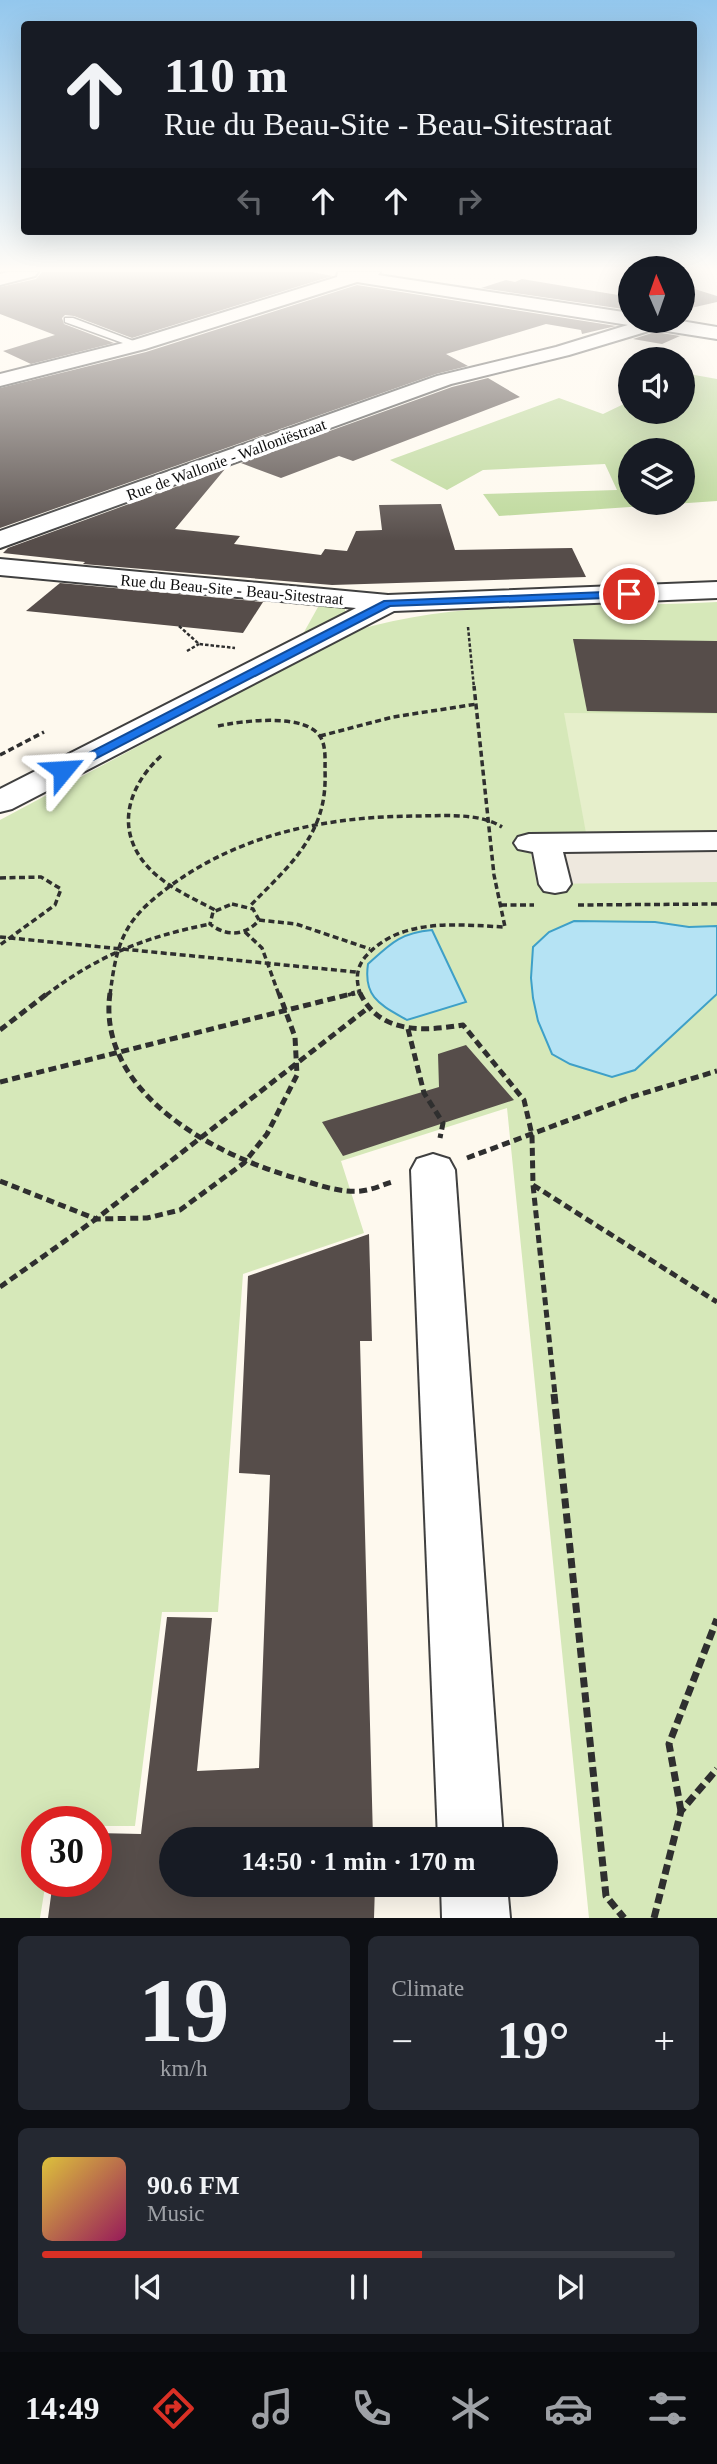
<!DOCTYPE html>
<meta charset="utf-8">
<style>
:root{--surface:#171b24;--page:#242831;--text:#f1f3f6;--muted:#9ea1a6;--line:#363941;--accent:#d93025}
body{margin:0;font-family:"Times New Roman",serif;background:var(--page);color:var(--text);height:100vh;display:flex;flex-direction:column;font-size:26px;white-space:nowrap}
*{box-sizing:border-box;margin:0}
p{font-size:23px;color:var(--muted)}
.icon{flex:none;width:38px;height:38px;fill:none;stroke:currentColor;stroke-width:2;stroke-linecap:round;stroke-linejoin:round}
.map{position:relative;height:1918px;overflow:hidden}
.details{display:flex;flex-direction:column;gap:18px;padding:18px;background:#0d0f14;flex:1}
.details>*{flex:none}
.hud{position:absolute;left:21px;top:21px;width:676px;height:214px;border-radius:7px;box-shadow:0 7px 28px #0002;background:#171b24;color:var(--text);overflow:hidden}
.needle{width:46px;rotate:358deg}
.controls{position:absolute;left:618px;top:256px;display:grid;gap:14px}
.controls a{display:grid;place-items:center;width:77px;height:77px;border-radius:50%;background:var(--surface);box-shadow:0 7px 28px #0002;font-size:35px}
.speed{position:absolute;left:21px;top:1806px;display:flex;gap:14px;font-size:35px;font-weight:700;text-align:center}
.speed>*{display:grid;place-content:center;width:91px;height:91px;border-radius:50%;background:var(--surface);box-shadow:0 7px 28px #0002;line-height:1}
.speed .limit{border:10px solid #d22;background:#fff;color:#111}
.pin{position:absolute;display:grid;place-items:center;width:60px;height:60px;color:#fff;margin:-30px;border:4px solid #fff;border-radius:50%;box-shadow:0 2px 7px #0007}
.me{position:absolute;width:77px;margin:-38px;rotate:63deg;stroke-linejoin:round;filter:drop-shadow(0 0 5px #0008)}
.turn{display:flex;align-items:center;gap:24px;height:147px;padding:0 28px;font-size:32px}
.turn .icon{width:91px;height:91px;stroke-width:2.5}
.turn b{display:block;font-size:49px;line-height:60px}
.lanes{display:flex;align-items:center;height:66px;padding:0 28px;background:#0003;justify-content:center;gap:35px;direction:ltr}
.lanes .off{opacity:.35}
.big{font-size:52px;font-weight:600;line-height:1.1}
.details .card{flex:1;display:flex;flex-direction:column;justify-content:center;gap:10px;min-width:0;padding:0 24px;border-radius:10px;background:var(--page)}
.details .dial{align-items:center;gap:0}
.dial b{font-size:91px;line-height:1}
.song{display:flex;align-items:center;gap:21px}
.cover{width:84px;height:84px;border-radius:10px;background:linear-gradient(135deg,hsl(50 70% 55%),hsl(330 70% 35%))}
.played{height:7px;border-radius:4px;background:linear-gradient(90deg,var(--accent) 60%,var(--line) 60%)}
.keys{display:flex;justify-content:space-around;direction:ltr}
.heat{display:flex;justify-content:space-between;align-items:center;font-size:38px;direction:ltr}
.details .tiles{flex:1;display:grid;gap:18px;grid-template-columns:1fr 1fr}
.card:last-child{grid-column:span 2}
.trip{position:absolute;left:159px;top:1827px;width:399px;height:70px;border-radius:35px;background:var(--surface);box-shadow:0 7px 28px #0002;font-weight:600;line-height:70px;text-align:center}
.menu{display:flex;height:112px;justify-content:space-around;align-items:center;background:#090b0e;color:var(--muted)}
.menu .icon{width:49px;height:49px}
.menu .current{color:var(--accent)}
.menu b{font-size:32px;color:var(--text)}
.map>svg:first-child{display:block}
.green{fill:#d6e8b9}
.forest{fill:#bcd899;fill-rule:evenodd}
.pitch{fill:#e6efcb}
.plaza{fill:#eee8de}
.water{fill:#b5e3f4;stroke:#3ea0c8;stroke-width:2}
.building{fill:#564d4a}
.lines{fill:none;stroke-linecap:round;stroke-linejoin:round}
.service-casing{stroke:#404040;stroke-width:3}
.pedestrian-casing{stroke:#404040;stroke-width:4}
.minor-casing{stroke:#404040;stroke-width:4}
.tertiary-casing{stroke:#404040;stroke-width:4}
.path-far3{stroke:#2f2f2f;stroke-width:2.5;stroke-dasharray:3.5 2;stroke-linecap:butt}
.path-far2{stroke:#2f2f2f;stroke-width:3.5;stroke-dasharray:6 3.5;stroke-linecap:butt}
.path-far1{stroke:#2f2f2f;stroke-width:5;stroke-dasharray:8 4.5;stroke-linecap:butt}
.path{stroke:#2f2f2f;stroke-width:7;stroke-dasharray:10 5;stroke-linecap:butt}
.service{fill:#fff;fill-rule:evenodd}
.pedestrian{fill:#fff;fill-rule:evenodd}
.minor{fill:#fff;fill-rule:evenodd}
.tertiary{fill:#fff;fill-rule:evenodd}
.route{fill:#1a73e8;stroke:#114b97;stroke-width:2}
.labels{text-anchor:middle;stroke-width:7;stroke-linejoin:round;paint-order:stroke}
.far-street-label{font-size:16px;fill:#0d0d0d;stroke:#fff}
</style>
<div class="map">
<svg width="717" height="1918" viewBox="0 0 717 1918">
<rect width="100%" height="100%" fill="#fef9ee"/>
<g class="green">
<path d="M 717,602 L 717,1918 L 589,1918 L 507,1108 L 341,1161 L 364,1233 L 243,1274 L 218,1612 L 162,1612 L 135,1826 L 96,1826 L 96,1822 L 37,1822 L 37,1881 L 46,1881 L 40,1918 L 0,1918 L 0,820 L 354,631 C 470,596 597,609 717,602 Z"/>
<polygon points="323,605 344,606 346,613 303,634 318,607"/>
</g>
<path class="forest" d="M 689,374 L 717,379 L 717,501 L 499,516 L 483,494 L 617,490 L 605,464 L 483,470 L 447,490 L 390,460 L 559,398 L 603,414 L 630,401 L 630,411 L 682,411 L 683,377 ZM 630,450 L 682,450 L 682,502 L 630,502 Z"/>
<polygon class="pitch" points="564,713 717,714 717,834 586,833"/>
<polygon class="plaza" points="717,838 717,882 537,884 528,840"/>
<g class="water">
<polygon points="574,921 655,922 689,927 717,926 717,994 635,1070 612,1077 570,1064 552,1054 538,1021 533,998 531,978 533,947 549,932"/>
<path d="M 432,930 L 466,1002 L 407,1020 C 381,1005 363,998 368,964 C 391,943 400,933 432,930 Z"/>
</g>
<g class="building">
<polygon points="42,272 312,272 332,276 132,338 74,316 65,315 62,318 64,324 114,343 31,364 3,351 55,335 0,314 0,287 36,279"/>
<polygon points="522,279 630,297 630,310 481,288 506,280 515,282"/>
<polygon points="357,285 616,326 582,334 581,330 546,324 446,354 468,366 436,374 0,528 0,388 146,352"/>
<polygon points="682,285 717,296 717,302 682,310"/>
<polygon points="655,332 680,336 662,344 633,339"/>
<polygon points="488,378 520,397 353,461 339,456 281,478 241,463 452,387"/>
<polygon points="225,469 175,529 240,536 234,544 321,555 325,549 347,551 356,531 382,530 379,505 441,504 455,550 572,548 586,577 332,585 83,564 85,562 3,553 8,548"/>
<polygon points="60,583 263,602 243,633 26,611"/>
<polygon points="573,639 717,641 717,713 587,711"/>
<polygon points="466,1045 514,1100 343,1156 322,1122 439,1087 438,1054"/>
<polygon points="369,1234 372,1341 360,1341 373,1839 172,1839 172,1885 375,1885 374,1918 48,1918 53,1881 96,1881 96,1833 141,1834 167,1617 212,1618 197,1771 259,1768 270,1475 239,1473 248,1276"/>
</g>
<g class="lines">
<g class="service-casing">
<polygon id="service" points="65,318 73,318 144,345 134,347 65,322"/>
</g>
<g class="pedestrian-casing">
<polygon id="pedestrian" points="717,832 717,850 563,852 571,884 566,891 555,893 544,891 539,884 533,852 518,849 514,843 518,837 529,834"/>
</g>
<g class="minor-casing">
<g id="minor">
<polygon points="8,272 38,272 35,276 0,285 0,274"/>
<polygon points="644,320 663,320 665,323 662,327 569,355 451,384 0,548 0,531 437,376 556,347"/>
<polygon points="0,559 388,595 717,582 717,598 394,611 12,809 0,812 0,789 356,608 0,575"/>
<polygon points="433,1154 449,1159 455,1170 503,1839 438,1839 411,1170 417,1159"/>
<polygon points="441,1885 507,1885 510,1918 442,1918"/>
</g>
</g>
<g class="tertiary-casing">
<polygon id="tertiary" points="338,272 380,272 378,275 630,313 630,320 675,320 717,327 717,339 357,282 145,349 0,386 0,374 131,341 337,277"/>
</g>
<g class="path-far3">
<polyline points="179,626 199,644 235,648"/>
<polyline points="468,627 474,688"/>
<polyline points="187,651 199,644"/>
</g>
<g class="path-far2">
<path d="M 218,726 C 242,721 307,712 321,738 C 326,747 325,760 325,770 C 326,795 322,816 309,838 C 294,864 270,885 249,907"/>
<polyline points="320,736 393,717 477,704"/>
<polyline points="0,755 44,732"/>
<path d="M 161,756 C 124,790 114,837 155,874 C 172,889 194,899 215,910"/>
<polyline points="0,878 41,877 61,889 55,905 0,945"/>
<path d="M 232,904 L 253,909 L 259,920 C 246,936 226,937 210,924 L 213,912 Z"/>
<polyline points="501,905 534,905"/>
<polyline points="578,905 717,904"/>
<polyline points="259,920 296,924 370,949"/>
<polyline points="245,932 262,948 279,995"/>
<polyline points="0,937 356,972"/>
<path d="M 46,995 C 99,955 145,937 210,924"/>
<path d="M 110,995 C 113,972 116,948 128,928 C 139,909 159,894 177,881 C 248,832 329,817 414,816 C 441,816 479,812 502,827"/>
<polyline points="348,995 358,992"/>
<path d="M 361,995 C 355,981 356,966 367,955 C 402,917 459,925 505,927 L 494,875 L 474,686"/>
</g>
<g class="path-far1">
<path d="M 110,993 C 96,1094 218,1157 299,1179 C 318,1185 341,1193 361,1191 C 372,1190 382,1185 392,1182"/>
<path d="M 360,993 C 380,1035 425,1031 463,1025 L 524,1100 L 532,1135 L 533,1185 L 555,1395"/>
<polyline points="408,1029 424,1093 443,1123 440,1138"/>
<polyline points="0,1030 48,993"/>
<polyline points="0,1082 355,993"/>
<polyline points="467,1158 631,1097 717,1071"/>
<polyline points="0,1181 96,1219 147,1218 180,1210 244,1163 267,1134 297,1075 295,1037 279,993"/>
<polyline points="533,1185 717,1302"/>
<polyline points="0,1287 96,1219 368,1008"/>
</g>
<g class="path">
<polyline points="554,1394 606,1896 624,1918"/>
<polyline points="681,1811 669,1744 717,1619"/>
<polyline points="654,1918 681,1811 717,1769"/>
</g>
<use href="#service" class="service"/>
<use href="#pedestrian" class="pedestrian"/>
<use href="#minor" class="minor"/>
<use href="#tertiary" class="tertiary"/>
</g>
<linearGradient id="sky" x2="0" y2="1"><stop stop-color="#93c7ed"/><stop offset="0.5" stop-color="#fffcf7"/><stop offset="1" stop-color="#fffcf7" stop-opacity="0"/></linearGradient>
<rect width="717" height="541" fill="url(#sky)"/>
<polygon class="route" points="629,591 635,594 633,597 390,606 68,773 58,773 56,770 384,601"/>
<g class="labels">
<g class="far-street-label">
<text transform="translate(226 459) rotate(-20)" y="6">Rue de Wallonie - Walloniëstraat</text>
<text transform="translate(232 589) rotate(5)" y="6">Rue du Beau-Site - Beau-Sitestraat</text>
</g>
</g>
</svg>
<div class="controls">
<a><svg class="needle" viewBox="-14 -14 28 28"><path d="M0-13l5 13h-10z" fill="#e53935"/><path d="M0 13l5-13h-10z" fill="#9ea1a6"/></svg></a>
<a><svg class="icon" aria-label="sound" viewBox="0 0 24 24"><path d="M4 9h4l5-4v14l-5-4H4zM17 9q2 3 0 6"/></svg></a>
<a><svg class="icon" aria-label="layers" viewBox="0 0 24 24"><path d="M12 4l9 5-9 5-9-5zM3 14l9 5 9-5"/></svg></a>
</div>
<div class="speed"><div class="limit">30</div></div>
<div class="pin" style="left:629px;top:594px;background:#d93025"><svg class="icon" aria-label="arrive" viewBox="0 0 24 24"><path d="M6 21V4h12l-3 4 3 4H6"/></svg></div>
<svg class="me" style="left:63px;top:770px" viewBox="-20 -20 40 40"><path d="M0-17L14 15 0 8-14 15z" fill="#1a73e8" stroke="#fff" stroke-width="4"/></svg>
<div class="trip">14:50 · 1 min · 170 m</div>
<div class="hud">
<div class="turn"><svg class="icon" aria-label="ahead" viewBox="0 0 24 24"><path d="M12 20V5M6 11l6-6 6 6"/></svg><div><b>110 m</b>Rue du Beau-Site - Beau-Sitestraat</div></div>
<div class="lanes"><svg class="icon off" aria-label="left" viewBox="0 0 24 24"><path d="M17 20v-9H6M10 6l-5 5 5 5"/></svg><svg class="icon" aria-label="ahead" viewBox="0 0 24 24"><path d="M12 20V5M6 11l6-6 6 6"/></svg><svg class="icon" aria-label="ahead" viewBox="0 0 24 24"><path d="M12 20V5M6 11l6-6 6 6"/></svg><svg class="icon off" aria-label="right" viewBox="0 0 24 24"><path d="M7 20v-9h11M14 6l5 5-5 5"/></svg></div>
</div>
</div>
<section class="details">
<div class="tiles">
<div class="card dial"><b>19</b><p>km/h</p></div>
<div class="card"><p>Climate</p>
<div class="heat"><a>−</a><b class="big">19°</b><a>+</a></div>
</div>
<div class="card">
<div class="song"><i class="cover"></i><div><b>90.6 FM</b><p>Music</p></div></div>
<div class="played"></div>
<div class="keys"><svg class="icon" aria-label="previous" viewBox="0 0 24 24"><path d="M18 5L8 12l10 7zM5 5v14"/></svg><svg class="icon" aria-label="pause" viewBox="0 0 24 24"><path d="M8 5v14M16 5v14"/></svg><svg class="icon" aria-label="next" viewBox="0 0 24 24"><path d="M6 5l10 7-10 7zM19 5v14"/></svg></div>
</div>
</div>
</section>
<nav class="menu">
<b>14:49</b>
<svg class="icon current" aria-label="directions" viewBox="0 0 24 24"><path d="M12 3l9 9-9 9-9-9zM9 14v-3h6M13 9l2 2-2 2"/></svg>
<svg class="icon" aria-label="music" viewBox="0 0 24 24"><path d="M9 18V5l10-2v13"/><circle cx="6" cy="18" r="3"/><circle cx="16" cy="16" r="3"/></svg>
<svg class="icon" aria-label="phone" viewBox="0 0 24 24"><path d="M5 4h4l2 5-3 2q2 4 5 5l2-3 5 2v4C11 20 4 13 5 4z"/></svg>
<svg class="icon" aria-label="climate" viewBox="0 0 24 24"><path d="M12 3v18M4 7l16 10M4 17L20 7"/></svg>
<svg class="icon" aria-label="car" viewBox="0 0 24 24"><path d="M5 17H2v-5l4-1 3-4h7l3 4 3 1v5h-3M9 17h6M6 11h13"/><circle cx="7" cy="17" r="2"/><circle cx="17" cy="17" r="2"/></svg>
<svg class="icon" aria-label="filters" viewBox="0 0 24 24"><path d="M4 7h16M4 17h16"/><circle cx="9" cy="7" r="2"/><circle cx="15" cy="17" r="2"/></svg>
</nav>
